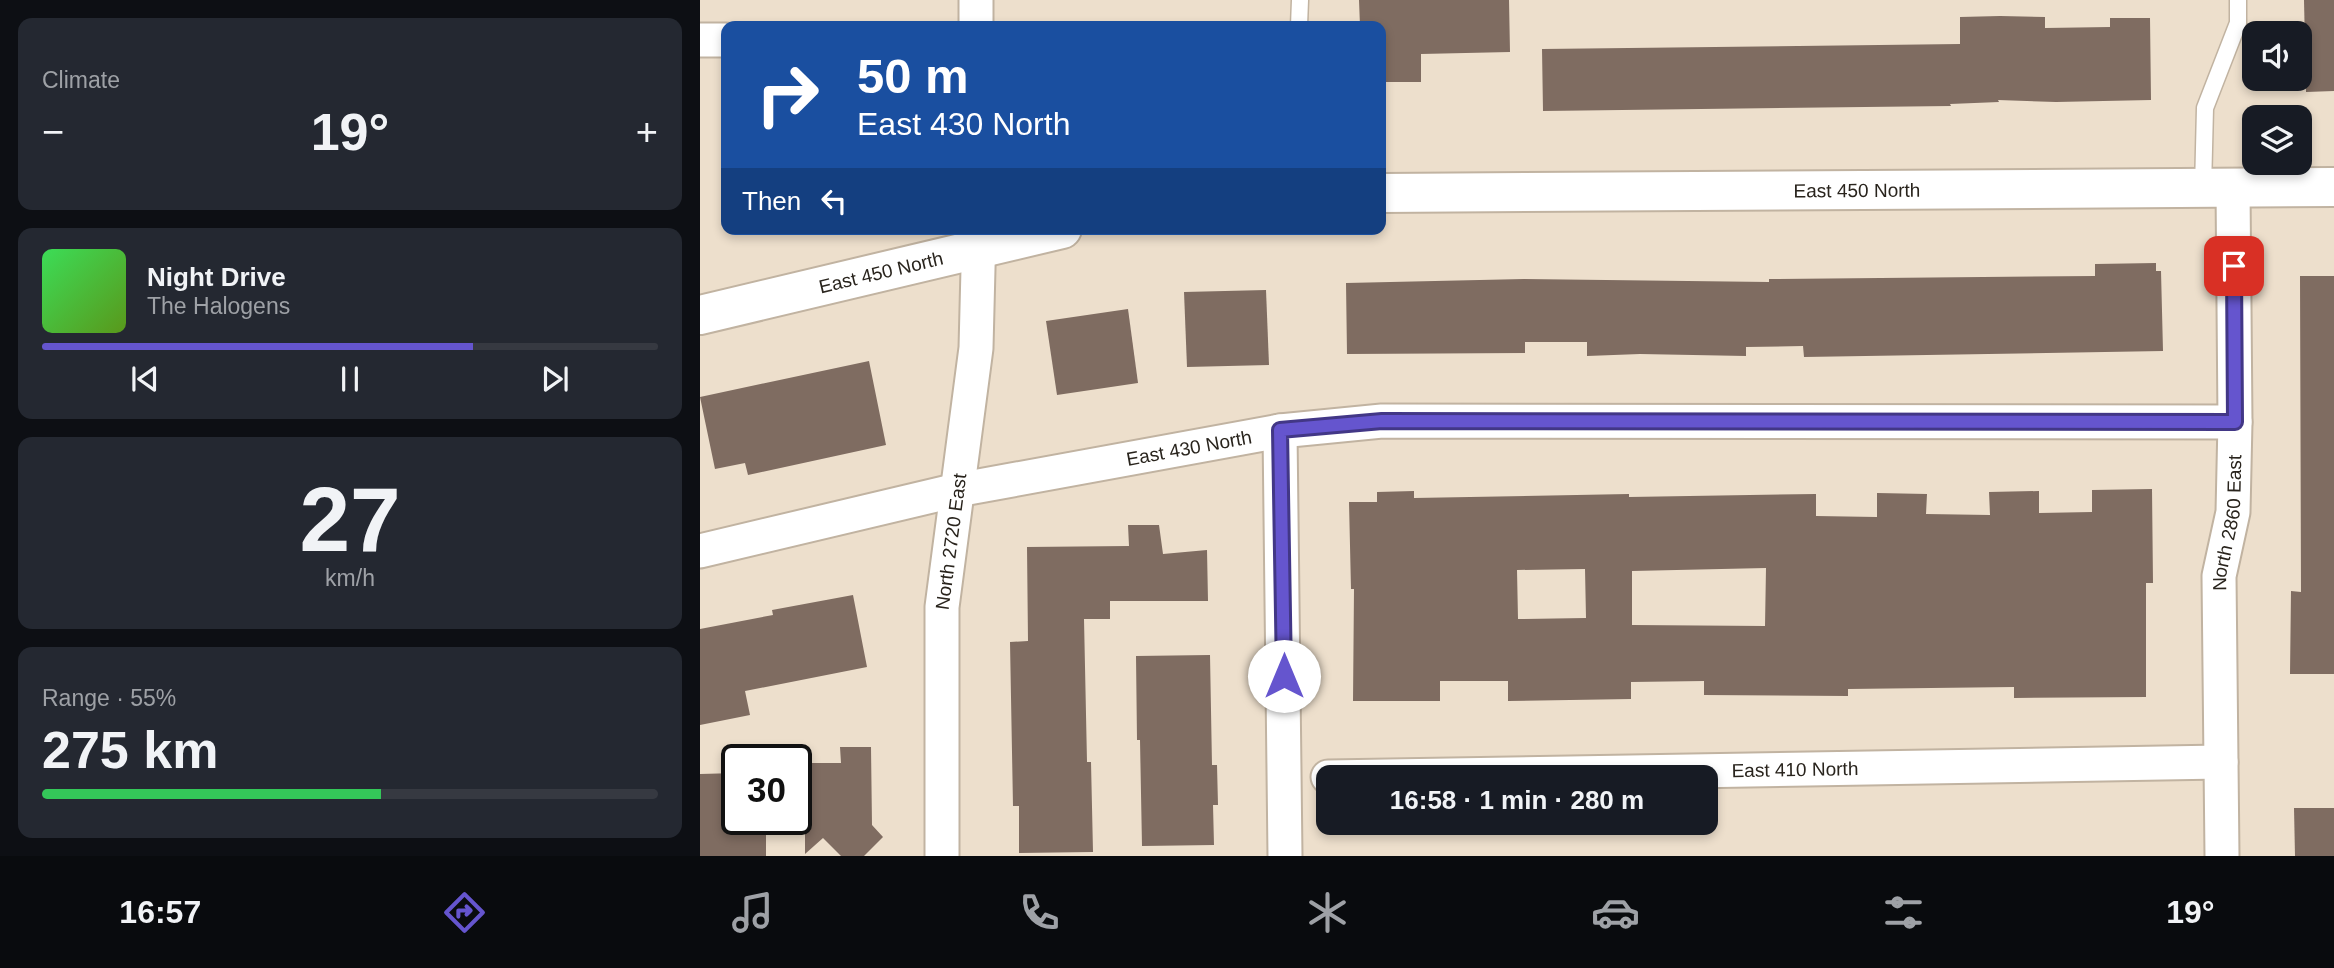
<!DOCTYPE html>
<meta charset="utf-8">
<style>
:root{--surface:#171b24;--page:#242831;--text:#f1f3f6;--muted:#9ea1a6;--line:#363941;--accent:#6555ce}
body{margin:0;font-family:Arial,sans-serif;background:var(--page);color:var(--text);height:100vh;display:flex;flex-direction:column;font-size:26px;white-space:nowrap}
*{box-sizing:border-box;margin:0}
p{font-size:23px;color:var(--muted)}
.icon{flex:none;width:38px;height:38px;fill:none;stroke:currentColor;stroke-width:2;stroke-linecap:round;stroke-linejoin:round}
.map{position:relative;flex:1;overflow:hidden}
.drawer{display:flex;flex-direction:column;gap:18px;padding:18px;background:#0d0f14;width:700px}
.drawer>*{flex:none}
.banner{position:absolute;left:21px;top:21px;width:665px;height:214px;border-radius:14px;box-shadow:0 4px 10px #0003;background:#1a4fa0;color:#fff;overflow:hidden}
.fabs{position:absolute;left:1542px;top:21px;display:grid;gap:14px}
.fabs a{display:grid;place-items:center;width:70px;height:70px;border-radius:14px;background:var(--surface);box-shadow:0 4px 10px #0003;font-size:35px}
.speed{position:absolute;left:21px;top:744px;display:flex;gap:14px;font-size:35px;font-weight:700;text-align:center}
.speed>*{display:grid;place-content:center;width:91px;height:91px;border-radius:50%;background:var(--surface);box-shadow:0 4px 10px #0003;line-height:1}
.speed .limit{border:4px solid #111;border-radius:10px;background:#fff;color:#111}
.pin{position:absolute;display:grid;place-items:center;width:60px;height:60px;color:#fff;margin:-30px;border-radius:14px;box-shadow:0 4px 10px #0006}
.me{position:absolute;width:77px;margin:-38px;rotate:0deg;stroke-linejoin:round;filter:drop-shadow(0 0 5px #0008)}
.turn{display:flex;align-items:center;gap:24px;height:147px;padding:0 21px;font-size:32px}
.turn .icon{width:91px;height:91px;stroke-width:2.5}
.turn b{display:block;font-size:49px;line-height:60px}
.then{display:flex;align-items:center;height:66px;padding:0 21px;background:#0003;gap:14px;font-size:26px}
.big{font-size:52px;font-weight:700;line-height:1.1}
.drawer .widget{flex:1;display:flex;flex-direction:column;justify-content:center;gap:10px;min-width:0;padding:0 24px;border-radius:14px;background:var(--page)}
.drawer .dial{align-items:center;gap:0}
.dial b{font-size:91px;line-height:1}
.song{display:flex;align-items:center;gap:21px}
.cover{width:84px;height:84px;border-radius:10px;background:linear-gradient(135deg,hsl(130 70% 55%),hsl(90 70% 35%))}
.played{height:7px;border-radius:4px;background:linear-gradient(90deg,var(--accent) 70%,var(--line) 70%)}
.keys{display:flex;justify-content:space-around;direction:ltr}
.heat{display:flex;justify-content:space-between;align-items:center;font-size:38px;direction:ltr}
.charge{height:10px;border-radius:5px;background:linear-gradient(90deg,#34c759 55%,var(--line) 0)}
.trip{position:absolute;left:616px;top:765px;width:402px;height:70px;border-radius:14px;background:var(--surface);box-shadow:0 4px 10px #0003;font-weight:700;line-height:70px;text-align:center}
.menu{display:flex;height:112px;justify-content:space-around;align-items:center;background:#090b0e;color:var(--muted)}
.menu .icon{width:49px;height:49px}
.menu .current{color:var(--accent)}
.menu b{font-size:32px;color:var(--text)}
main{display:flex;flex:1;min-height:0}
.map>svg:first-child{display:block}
.building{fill:#7f6c61;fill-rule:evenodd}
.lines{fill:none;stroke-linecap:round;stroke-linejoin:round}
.service-casing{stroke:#c1b3a1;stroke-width:19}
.minor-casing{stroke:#c1b3a1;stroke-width:37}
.tertiary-casing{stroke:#c1b3a1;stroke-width:42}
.service{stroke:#fff;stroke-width:16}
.minor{stroke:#fff;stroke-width:33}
.tertiary{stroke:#fff;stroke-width:38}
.route-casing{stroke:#423786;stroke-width:18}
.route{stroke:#6555ce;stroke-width:12}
.labels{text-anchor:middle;stroke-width:7;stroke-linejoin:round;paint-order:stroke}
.street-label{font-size:19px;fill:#29241d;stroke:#fbecd9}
</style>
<main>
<section class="drawer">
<div class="widget"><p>Climate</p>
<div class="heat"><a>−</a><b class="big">19°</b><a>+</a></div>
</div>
<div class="widget">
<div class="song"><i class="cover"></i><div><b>Night Drive</b><p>The Halogens</p></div></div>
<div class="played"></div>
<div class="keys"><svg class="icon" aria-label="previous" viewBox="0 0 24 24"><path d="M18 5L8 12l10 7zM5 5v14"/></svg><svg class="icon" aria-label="pause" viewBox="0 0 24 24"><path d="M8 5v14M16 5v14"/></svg><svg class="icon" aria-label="next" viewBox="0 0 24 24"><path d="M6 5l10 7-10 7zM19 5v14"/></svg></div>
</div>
<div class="widget dial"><b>27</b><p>km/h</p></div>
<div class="widget"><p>Range · 55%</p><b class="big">275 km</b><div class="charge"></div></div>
</section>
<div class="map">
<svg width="1634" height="856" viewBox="0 0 1634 856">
<rect width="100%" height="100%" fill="#eddfcc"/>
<g class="building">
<polygon points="659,0 809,0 810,52 721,54 721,82 681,82 681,26 660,26"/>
<polygon points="1604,0 1634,0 1634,91 1606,92"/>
<polygon points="1300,16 1345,17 1345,28 1410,27 1410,18 1450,18 1451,100 1356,102 1298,100 1299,102 1250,104 1251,106 843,111 842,49 1260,44 1260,17"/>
<polygon points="1456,263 1456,271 1461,271 1463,351 1104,357 1103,346 1046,347 1046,356 940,354 887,356 887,342 825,342 825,353 647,354 646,283 824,279 1069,282 1069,279 1395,276 1395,264"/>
<polygon points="1600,276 1634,276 1634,674 1590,674 1591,591 1601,592"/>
<polygon points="566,290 569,365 487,367 484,292"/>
<polygon points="428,309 438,383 357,395 346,321"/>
<polygon points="169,361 186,445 48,475 45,463 15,469 0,397"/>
<path d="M 1452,489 L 1453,583 L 1446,583 L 1446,697 L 1314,698 L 1314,687 L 1148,689 L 1148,696 L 1004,695 L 1004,681 L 931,682 L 931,699 L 808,701 L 808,681 L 740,681 L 740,701 L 653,701 L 654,589 L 651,589 L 649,502 L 677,502 L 677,492 L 714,491 L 714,498 L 929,494 L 929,497 L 1116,494 L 1116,516 L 1177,517 L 1177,493 L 1227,494 L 1226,514 L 1290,515 L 1289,492 L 1339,491 L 1339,513 L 1392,512 L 1392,490 ZM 1066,568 L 1065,626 L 932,625 L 932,571 ZM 885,569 L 886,618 L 818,619 L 817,570 Z"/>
<polygon points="428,525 459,525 463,554 507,550 508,601 410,601 410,619 384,619 387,762 391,762 393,852 319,853 319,806 313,806 310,642 328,641 327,547 429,546"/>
<polygon points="153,595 167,667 45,691 50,715 0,725 0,629 73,615 72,610"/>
<polygon points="510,655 512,765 517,765 518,805 513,805 514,845 442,846 440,740 437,740 436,656"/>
<polygon points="140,747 171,747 172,825 183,837 164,856 141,856 123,838 105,854 105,763 141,763"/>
<polygon points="37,773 37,819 66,819 66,856 0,856 0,774"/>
<polygon points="1594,808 1634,808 1634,856 1595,856"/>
</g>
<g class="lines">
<g class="service-casing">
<g id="service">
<polyline points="599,26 600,0"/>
<polyline points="1503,189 1505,108 1538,23 1538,0"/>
</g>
</g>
<g class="minor-casing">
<g id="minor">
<polyline points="276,0 276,26"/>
<polyline points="0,40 26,40"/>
<polyline points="580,431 585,856"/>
<path id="s1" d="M 0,551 L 257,490 L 580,431 L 682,421 L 1535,422"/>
<path id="s2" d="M 628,777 L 1521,762"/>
<path id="s3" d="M 242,856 L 242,607 L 276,348 L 279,229"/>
<path id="s4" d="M 1522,856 L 1519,576 L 1533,512 L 1535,422 L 1533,188"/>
</g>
</g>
<g class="tertiary-casing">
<g id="tertiary">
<path id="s5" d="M 681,193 L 1634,187"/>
<path id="s6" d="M 0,315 L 362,229"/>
</g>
</g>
<use href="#service" class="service"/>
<use href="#minor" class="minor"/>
<use href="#tertiary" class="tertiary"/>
</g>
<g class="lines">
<g class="route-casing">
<polyline id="route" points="584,676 580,430 682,421 1535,422 1534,266"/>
</g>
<use href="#route" class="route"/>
</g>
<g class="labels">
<g class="street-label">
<text dy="7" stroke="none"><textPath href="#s5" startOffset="476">East 450 North</textPath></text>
<text dy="7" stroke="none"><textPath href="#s6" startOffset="186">East 450 North</textPath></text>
<text dy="7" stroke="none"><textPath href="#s1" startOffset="500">East 430 North</textPath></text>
<text dy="7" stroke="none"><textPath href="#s4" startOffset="334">North 2860 East</textPath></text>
<text dy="7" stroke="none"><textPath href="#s3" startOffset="315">North 2720 East</textPath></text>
<text dy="7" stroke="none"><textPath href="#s2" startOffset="467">East 410 North</textPath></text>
</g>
</g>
</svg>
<div class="fabs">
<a><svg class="icon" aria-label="sound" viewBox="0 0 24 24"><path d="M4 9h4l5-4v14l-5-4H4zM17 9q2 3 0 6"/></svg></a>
<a><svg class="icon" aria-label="layers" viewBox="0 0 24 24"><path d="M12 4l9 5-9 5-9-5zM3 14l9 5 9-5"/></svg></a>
</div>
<div class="speed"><div class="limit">30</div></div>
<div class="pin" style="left:1534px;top:266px;background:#d93025"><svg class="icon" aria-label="arrive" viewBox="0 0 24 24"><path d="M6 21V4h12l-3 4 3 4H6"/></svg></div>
<svg class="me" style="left:584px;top:676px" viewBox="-20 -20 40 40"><circle r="19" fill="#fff"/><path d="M0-13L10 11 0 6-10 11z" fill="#6555ce"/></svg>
<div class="trip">16:58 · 1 min · 280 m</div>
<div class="banner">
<div class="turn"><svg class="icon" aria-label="right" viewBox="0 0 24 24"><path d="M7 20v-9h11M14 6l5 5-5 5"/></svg><div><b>50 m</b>East 430 North</div></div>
<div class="then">Then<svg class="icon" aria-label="left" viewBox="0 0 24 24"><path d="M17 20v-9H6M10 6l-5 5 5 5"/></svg></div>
</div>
</div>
</main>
<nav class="menu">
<b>16:57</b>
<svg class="icon current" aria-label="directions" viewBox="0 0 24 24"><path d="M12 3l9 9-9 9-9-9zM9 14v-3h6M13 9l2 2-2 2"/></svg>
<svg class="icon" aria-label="music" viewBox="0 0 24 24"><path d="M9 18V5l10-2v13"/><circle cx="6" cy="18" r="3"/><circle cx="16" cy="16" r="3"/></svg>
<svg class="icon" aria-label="phone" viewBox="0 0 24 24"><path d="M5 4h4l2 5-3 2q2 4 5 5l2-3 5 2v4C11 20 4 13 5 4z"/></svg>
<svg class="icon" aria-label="climate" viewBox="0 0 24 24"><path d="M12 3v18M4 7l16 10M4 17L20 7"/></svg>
<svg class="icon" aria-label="car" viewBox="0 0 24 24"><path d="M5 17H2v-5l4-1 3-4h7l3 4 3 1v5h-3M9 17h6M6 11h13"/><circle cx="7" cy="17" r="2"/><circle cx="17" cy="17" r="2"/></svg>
<svg class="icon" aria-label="filters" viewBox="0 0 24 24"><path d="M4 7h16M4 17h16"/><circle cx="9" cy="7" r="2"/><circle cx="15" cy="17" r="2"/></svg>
<b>19°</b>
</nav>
